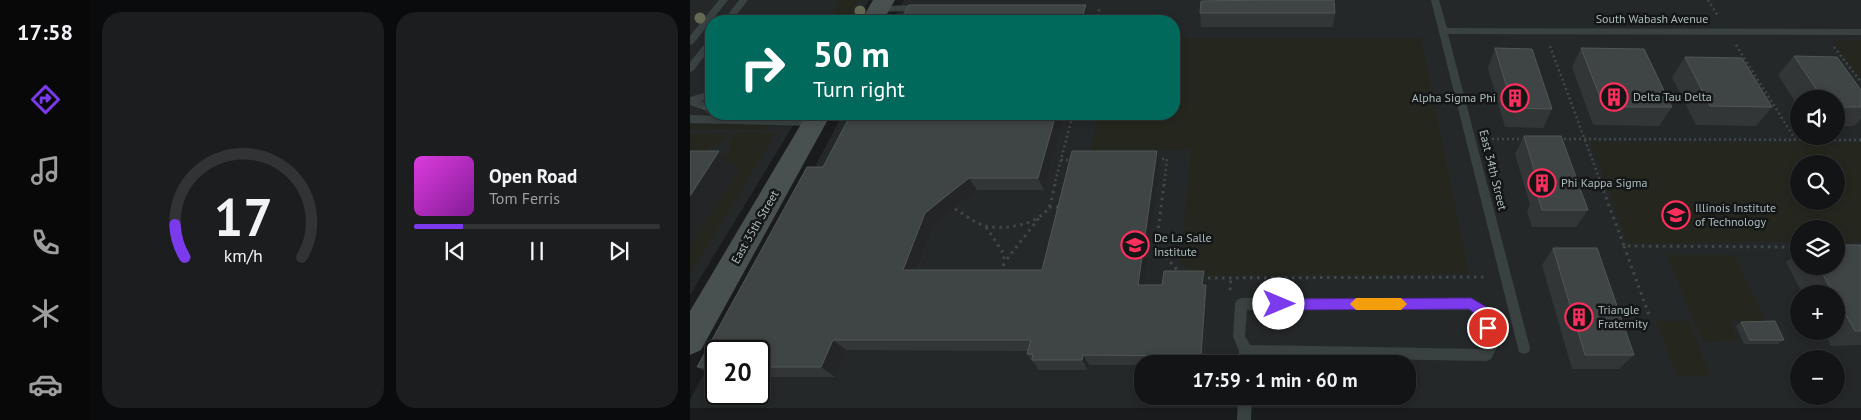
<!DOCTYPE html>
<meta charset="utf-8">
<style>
:root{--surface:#131415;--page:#1c1d1e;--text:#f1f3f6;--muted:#9d9ea0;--line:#323334;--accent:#7c3aed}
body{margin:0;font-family:"PT Sans",sans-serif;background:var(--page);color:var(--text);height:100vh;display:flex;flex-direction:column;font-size:19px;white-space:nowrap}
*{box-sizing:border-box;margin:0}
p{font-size:16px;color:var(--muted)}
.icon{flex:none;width:28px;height:28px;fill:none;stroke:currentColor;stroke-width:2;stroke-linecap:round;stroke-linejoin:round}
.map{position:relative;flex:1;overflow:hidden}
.side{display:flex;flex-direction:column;gap:12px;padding:12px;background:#0a0b0c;width:600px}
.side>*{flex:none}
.guide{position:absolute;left:15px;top:15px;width:475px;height:105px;border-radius:20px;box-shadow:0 2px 8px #0003,0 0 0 1px var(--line);background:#00695c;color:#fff;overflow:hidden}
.controls{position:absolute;left:1100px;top:90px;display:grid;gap:10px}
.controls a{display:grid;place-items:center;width:55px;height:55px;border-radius:50%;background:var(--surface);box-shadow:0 2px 8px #0003,0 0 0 1px var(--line);font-size:25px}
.speed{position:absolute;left:15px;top:340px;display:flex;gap:10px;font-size:25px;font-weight:700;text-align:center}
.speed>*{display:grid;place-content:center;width:65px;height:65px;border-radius:50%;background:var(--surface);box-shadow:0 2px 8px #0003,0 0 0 1px var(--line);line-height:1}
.speed .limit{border:2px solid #111;border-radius:8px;background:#fff;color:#111}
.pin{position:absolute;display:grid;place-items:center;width:42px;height:42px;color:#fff;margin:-21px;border:2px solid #fff;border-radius:50%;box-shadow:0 1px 5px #0007}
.me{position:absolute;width:55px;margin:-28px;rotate:90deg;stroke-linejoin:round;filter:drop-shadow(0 0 4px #0008)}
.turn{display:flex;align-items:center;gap:18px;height:105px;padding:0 25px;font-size:22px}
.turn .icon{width:65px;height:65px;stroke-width:2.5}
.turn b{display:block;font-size:35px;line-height:42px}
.side .widget{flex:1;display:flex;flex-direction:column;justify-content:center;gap:8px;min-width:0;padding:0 18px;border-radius:20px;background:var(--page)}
.side .dial{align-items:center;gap:0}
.dial svg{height:130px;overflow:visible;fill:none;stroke:var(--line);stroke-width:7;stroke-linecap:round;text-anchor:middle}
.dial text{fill:var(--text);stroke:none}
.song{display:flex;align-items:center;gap:15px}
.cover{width:60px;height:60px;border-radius:8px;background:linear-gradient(135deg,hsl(300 70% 55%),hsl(290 70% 35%))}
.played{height:5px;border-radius:2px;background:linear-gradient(90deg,var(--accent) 20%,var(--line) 20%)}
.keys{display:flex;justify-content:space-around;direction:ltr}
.side .tiles{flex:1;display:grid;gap:12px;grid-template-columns:repeat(2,1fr)}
.trip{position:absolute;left:444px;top:355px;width:282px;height:50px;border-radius:20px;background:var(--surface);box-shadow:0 2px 8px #0003,0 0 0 1px var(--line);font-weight:700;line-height:50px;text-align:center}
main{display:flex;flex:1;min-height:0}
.menu{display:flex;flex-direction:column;width:90px;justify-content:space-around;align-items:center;background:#080808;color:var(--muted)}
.menu .icon{width:35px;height:35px}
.menu .active{color:var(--accent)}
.menu b{font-size:22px;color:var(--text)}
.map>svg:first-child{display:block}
.built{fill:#252829;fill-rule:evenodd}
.green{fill:#25271f;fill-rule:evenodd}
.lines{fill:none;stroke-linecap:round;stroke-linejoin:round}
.path-far1{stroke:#404847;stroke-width:2.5;stroke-dasharray:2 3;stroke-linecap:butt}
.path{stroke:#404847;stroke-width:3;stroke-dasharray:2.5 4.5;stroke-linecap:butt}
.lane{fill:#3a4141;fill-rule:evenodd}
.secondary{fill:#485150;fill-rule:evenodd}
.tree{fill:#646954}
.wall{fill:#323637}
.shaded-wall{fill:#232526}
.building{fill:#3f4445;stroke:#505757}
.route{fill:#7c3aed;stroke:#51269a}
.slow{fill:#f59e0b}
.labels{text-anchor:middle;stroke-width:5;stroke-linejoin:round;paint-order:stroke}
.street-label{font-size:12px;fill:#abbcb9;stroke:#141617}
.poi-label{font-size:12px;fill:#abbcb9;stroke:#141617;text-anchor:start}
</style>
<main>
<nav class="menu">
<b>17:58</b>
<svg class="icon active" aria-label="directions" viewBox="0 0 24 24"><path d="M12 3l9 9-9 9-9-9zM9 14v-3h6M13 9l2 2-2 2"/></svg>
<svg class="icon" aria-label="music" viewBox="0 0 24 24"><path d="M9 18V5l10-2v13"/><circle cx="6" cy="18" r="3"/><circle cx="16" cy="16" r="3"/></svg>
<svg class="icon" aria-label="phone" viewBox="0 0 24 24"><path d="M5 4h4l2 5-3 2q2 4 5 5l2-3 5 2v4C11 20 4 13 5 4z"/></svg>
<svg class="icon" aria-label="climate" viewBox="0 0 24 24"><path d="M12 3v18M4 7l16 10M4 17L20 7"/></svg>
<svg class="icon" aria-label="car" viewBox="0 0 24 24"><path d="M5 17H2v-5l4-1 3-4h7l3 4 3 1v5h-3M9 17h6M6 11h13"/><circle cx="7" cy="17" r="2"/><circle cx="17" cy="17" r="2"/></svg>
</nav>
<section class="side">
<div class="tiles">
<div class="widget dial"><svg viewBox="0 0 100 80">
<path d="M14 69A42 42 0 1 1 86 69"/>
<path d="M14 69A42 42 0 0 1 8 49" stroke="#7c3aed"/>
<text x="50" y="56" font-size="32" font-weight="700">17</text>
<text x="50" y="72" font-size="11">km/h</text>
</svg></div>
<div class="widget">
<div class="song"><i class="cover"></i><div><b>Open Road</b><p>Tom Ferris</p></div></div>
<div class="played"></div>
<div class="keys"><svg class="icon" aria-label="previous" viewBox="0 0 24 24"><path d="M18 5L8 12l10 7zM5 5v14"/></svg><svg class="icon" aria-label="pause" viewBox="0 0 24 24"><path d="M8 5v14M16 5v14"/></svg><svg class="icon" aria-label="next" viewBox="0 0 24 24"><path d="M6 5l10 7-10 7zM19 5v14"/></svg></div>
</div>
</div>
</section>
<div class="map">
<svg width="1171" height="420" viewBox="0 0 1171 420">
<rect width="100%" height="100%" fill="#191b1c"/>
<g class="built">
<polygon points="0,0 179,0 166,21 21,21 21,114 110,114 0,295"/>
<path d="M 214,0 L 1171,0 L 1171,408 L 0,408 L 0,400 L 26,351 L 26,394 L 69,394 L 69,351 L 26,351 L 153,114 L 484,114 L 484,21 L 202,21 ZM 1109,99 L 1146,99 L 1146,136 L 1109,136 ZM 1109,164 L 1146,164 L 1146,201 L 1109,201 ZM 1109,229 L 1146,229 L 1146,266 L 1109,266 ZM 1109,294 L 1146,294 L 1146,331 L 1109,331 ZM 1109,359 L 1146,359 L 1146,396 L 1109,396 ZM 452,364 L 718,364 L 718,396 L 452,396 Z"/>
</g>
<g class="green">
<polygon points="151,0 169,0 156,21 138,21"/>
<polygon points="484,38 731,38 779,274 508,276 490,264 501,150 401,150 409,114 484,114"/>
<polygon points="1171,40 1171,79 1142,41"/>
<polygon points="0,124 78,124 75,130 0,129"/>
<path d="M 0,133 L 38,133 L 32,142 C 24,145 18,146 16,155 C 27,158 34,158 41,148 L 38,142 L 44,133 L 86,133 L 0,275 Z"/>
<path d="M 901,142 L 1171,143 L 1171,242 L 1146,242 L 1146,229 L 1109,229 L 1109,242 L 938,243 ZM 1109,164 L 1146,164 L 1146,201 L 1109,201 Z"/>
<polygon points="976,255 1044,255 1076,321 1040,321 1048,341 1013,342"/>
<polygon points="966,321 999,321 1020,376 987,376"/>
</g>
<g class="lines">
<g class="path-far1">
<polyline points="1018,0 1028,16"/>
<polyline points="406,21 410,7"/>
<polyline points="1046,45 1105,139"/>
<polyline points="860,46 912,186"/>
<polyline points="1144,47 1171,82"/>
<polyline points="797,139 835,139"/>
<polyline points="869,139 1171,140"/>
<polyline points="467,159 477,159 474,186"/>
<polyline points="371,160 383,160"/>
<polyline points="364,186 383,114"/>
</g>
<g class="path">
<polyline points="474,184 466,246 490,273"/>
<polyline points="911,184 934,246 1109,247"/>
<polyline points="359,207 371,207"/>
<path d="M 265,209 C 274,214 282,221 292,225 C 310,231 348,226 359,207 C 362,201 363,191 365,184"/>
<polyline points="296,227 314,254 313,274"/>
<polyline points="934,246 960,318"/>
<polyline points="317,259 349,218"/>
<polyline points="511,278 798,277"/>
<polyline points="540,290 541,278"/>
</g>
<g class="lane">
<polygon points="29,0 38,0 3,44 0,45 0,36"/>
<polygon points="49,0 58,0 42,21 33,21"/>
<polygon points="741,0 749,0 757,28 1171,29 1171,35 758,34 840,348 839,352 834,354 829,352"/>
<polygon points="233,5 237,8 236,10 189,12 185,9 189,6"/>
<polygon points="21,39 21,48 3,71 0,72 0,62 18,40"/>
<polygon points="21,91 21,98 11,101 21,103 21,109 11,109 0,105 0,97"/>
<polygon points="0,115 125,118 130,122 125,126 0,123"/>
<path d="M 551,298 L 781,298 L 798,308 L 808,345 L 801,359 L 796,361 L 562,357 L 562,364 L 548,364 L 549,351 L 543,336 L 545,304 L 547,300 ZM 557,310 L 779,310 L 789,315 L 795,344 L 793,349 L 560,345 L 555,336 Z"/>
<polygon points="548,396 562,396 561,420 547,420"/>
</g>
<g class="secondary">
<polygon points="183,0 205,0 193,21 171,21"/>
<polygon points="117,114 141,114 11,350 0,355 0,311"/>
</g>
</g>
<g class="tree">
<circle cx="170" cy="11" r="5.5"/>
<circle cx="10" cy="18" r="5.5"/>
</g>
<g class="wall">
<polygon points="510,13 645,13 643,27 511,27"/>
<polygon points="805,48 862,109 853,128 815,127 798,68"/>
<polygon points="891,48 982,107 969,126 903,125 882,67"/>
<polygon points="1104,56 1171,90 1171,119 1164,126 1146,126 1146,99 1109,99 1109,108 1088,75"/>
<polygon points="995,57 1082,107 1066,126 1006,125 982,77"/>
<polygon points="21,105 21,114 25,114 18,114 13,109"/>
<polygon points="161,114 375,114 354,190 287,190 244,226 228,270 352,270 470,164 453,285 472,285 514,271 516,283 515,285 516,285 518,297 514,364 452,364 452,365 399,365 398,370 349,370 337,354 338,351 156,350 145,377 69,377 69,351 26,351 26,377 7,367 133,167"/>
<polygon points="834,136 898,210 886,227 842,227 837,211 840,205 825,154"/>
<polygon points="1171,245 1171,345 1141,346 1133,331 1146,331 1146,294 1113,294 1096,262 1109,252 1109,266 1146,266"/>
<polygon points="863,248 944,355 929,369 882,369 852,265"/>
<polygon points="1051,322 1094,340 1088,344 1054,344 1046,326"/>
</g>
<g class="shaded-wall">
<polygon points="396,5 400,19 399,21 391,21"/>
<polygon points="366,114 375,114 354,190 348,178"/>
<polygon points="29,151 49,170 0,247 0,196"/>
<polygon points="467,151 470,164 452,297 448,285"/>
<polygon points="279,178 287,190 244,226 223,282 213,270 235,213"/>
<polygon points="514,271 516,283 514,297 512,285"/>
<polygon points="516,285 518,297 513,364 511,356"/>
<polygon points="143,340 156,350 145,377 131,367"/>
<polygon points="393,355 399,365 398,370 392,360"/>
</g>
<g class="building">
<polygon points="577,0 644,0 645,13 510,13 511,1"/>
<polygon points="219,5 396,5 391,21 210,21"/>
<polygon points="805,48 842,49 862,109 823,108"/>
<polygon points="891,48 954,49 982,107 914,107"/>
<polygon points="1104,56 1147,57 1171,90 1171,107 1146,107 1146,99 1133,99"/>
<polygon points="995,57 1052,58 1082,107 1020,106"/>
<polygon points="16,105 21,105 21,108 20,109 13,109"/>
<polygon points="161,114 366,114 348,178 279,178 235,213 213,270 352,270 382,151 467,151 448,285 472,285 474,271 514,271 512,285 516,285 511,356 393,355 392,360 342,360 343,354 337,354 341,340 143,340 131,367 69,367 69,351 26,351 26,367 7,367 117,167 133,167"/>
<polygon points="834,136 871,136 898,210 852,210 847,193 851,193"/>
<polygon points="0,151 29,151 0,196"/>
<polygon points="1146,245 1171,245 1171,331 1165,331 1146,298 1146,294 1144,294 1128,266 1146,266"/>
<polygon points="863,248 907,248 944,355 895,355"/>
<polygon points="1085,321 1094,340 1060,340 1051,322"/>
</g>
<polygon class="route" points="781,298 798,308 804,328 802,333 793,333 788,316 779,309 589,310 583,304 589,299"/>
<polygon class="slow" points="666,298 711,298 717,304 711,310 666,310 660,304"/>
<defs>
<g id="building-ring" transform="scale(1.4375)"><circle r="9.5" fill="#141617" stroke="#fd2f5d" stroke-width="1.5"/><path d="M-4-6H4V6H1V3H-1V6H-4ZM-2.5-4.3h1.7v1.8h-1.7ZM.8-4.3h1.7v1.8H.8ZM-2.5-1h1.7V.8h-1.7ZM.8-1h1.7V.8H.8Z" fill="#fd2f5d"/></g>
<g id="university-ring" transform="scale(1.4375)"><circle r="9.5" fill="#141617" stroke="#fd2f5d" stroke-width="1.5"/><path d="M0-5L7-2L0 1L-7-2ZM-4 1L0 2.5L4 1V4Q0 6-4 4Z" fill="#fd2f5d"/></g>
<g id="school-ring" transform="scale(1.4375)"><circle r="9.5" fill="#141617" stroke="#fd2f5d" stroke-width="1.5"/><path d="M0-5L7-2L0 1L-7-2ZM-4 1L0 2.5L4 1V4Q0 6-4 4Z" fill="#fd2f5d"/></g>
</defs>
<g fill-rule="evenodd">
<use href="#building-ring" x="924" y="97"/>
<use href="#building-ring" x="825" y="98"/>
<use href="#building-ring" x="852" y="183"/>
<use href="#university-ring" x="986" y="215"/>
<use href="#school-ring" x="445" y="245"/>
<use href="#building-ring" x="889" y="317"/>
</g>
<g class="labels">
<g class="street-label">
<text x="962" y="23">South Wabash Avenue</text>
<text transform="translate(803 170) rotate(76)" y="4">East 34th Street</text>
<text transform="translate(65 227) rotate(-60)" y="4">East 35th Street</text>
</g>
<g class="poi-label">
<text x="943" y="101">Delta Tau Delta</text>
<text x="806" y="102" text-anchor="end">Alpha Sigma Phi</text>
<text x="871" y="187">Phi Kappa Sigma</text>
<text x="1005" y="212">Illinois Institute<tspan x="1005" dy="14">of Technology</tspan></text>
<text x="464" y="242">De La Salle<tspan x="464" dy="14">Institute</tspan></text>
<text x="908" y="314">Triangle<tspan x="908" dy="14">Fraternity</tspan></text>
</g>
</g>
</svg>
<div class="controls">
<a><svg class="icon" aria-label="sound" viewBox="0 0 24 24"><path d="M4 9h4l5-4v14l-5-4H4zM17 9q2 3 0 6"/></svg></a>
<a><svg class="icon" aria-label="search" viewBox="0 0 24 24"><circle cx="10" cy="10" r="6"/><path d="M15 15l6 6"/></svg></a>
<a><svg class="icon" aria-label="layers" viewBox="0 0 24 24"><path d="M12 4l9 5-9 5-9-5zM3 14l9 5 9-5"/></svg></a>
<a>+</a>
<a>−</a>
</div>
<div class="speed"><div class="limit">20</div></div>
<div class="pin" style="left:798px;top:328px;background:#d93025"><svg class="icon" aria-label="arrive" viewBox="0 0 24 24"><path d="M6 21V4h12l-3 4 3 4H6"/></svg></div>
<svg class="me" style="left:589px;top:304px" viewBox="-20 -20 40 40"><circle r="19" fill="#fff"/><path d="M0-13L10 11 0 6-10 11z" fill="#7c3aed"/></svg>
<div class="trip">17:59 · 1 min · 60 m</div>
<div class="guide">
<div class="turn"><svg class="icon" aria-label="right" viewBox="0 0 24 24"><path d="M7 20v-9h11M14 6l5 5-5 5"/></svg><div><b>50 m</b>Turn right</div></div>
</div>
</div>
</main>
